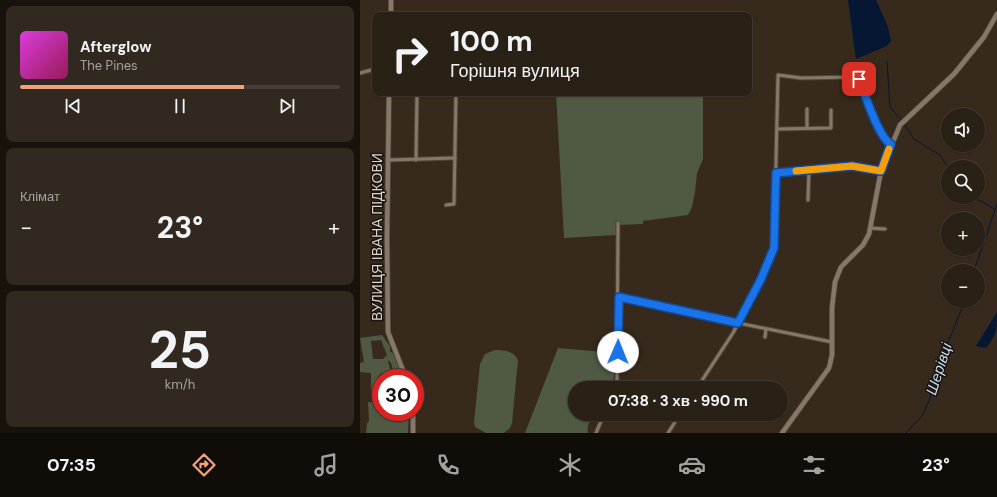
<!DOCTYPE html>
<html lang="uk">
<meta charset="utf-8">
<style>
:root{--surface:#292016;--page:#31281f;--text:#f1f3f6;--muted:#a5a3a1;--line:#453e35;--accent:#f1a17c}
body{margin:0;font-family:"DM Sans",sans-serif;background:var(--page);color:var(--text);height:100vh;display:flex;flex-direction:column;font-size:15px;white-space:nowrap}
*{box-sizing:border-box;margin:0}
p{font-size:13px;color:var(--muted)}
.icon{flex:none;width:22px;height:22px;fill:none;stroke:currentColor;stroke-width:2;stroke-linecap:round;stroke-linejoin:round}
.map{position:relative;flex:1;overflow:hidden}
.sheet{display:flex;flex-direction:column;gap:6px;padding:6px;background:#17120c;width:360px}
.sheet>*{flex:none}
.guide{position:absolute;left:12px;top:12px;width:380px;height:84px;border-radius:8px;box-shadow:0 1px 3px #0004,0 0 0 1px var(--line);background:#292016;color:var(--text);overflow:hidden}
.controls{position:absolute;left:581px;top:108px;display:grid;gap:8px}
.controls a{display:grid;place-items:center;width:44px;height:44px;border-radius:50%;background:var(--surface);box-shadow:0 1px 3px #0004,0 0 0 1px var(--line);font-size:20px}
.speed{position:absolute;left:12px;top:369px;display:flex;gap:8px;font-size:20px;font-weight:700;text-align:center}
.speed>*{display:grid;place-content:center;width:52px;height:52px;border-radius:50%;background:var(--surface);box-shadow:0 1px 3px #0004,0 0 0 1px var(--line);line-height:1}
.speed .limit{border:6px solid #d22;background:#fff;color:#111}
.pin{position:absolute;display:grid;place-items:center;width:34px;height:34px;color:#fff;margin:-17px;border-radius:8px;box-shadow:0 2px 6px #0006}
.me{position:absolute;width:44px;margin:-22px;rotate:1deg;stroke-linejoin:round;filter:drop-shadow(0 0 3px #0008)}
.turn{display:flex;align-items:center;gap:14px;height:84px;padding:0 12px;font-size:18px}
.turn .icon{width:52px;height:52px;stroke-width:2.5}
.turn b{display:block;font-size:28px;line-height:34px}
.big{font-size:30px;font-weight:700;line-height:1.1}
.sheet .widget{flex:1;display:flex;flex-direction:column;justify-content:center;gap:6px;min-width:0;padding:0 14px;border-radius:8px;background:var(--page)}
.sheet .dial{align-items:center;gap:0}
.dial b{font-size:52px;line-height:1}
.song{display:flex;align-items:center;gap:12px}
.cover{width:48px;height:48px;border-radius:6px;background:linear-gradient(135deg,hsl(300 70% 55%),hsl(330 70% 35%))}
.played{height:4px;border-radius:2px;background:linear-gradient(90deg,var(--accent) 70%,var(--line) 70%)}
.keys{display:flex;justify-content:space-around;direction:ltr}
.heat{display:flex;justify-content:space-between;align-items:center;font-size:22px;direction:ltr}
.trip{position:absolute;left:208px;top:381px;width:220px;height:40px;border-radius:20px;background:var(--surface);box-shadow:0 1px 3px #0004,0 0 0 1px var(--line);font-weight:700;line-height:40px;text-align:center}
.menu{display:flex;height:64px;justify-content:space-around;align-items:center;background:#100d09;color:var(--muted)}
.menu .icon{width:28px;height:28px}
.menu .active{color:var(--accent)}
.menu b{font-size:18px;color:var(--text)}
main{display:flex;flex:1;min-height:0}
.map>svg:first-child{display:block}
.green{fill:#4f5943;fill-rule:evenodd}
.water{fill:#051732}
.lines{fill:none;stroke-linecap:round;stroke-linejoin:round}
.stream{stroke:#051732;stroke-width:1}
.street-casing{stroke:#504539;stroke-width:5}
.secondary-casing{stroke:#504539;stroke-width:6}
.street{stroke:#867868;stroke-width:3}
.secondary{stroke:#867868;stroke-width:4.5}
.route-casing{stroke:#114b97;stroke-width:10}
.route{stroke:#1a73e8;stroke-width:7}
.slow{stroke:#f59e0b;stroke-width:7}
.labels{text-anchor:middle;stroke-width:3;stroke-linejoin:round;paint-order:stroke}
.street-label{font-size:14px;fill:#ddd5cc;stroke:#1a140e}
.water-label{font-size:15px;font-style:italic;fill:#cdddf4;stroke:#1a140e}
</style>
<main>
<section class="sheet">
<div class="widget">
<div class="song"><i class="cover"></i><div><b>Afterglow</b><p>The Pines</p></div></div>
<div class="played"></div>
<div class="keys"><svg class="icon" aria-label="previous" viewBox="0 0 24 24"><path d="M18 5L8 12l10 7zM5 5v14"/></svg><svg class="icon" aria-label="pause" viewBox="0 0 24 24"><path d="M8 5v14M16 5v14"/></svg><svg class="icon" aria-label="next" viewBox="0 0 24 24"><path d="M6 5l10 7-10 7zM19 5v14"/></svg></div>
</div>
<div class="widget"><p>Клімат</p>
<div class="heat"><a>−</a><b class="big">23°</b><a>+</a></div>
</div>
<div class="widget dial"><b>25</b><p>km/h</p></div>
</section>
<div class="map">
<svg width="637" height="433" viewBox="0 0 637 433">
<rect width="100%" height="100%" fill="#372a1d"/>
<g class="green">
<polygon points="196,93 343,93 343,159 337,173 335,192 332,207 328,215 283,221 283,224 257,225 257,235 204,238"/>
<path d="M 22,335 L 30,346 L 30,352 L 32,352 L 39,365 L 41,378 L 35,378 L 31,363 L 28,360 C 28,365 32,368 28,374 L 21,373 L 18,377 L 21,382 L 21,391 L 11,390 L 11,373 L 0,372 L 0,363 L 4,362 L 0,338 ZM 21,340 L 27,355 L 23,359 L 13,359 L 11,341 Z"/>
<path d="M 198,348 L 255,353 L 254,377 L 251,388 L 215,388 L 215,414 L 238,414 C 231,420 226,424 228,433 L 165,433 Z"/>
<path d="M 135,350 C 144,350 154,351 158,360 L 152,423 L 150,428 L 144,433 L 126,433 L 115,427 L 114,422 L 120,364 L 125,354 Z"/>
<polygon points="8,402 21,403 21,412 49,412 48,433 6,433 7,423 9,421"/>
</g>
<g class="water">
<polygon points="488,0 516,0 528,27 531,41 527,46 496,59"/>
<path d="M 637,312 C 637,329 637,334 626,348 L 616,346 Z"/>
</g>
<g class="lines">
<g class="stream">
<polyline points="527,61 530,107 541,120"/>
<polyline points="544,124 554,139 580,155 588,168"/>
<polyline points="614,197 634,209"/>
<polyline points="614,271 637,204"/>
<polyline points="546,433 562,416 570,399 576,372 605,301"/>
</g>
<g class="street-casing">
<g id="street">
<polyline points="0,73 15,69"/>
<polyline points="447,128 447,109"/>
<polyline points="418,129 471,128 471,110"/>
<polyline points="29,160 95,158"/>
<polyline points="56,160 57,93"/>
<polyline points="416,173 492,166 521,171"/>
<polyline points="448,200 449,170"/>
<polyline points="86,205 94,204 96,93"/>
<polyline points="510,228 525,229"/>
<polyline points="259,297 329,313 472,342"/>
<polyline points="405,337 406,329"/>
<polyline points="255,388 257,379 258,223"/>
<path d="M 337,388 L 373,333 L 401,279 L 414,248 L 418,75 L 441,78 L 497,77 L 499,79 C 504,92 519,139 531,144"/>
<polyline points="236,433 244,414"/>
<polyline points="308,433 320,414"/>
</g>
</g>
<g class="secondary-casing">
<g id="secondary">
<polyline points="31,15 31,0"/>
<polyline points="29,93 27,237 28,332 46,378"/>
<polyline points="53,433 53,412"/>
<polyline points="422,433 469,368 472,355 472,308 475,282 481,267 503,245 509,234 521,171 540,125 594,74 624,37 637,14"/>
</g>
</g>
<use href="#street" class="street"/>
<use href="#secondary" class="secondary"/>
</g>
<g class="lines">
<g class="route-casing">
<path id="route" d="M 258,352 L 259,297 L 378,323 L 401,279 L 414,248 L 416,173 L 492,166 L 521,171 L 531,144 C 519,139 504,92 499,79"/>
</g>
<use href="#route" class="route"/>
<polyline class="slow" points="436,171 492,166 521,171 529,149"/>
</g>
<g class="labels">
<g class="street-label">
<text transform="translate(17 237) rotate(-90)" y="5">ВУЛИЦЯ ІВАНА ПІДКОВИ</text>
</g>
<g class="water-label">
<text transform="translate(579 369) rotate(-72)" y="5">Шерівці</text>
</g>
</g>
</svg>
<div class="controls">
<a><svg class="icon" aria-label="sound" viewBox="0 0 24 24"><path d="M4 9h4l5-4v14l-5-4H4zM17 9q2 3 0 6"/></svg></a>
<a><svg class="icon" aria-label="search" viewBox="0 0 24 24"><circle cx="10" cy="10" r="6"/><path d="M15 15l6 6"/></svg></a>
<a>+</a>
<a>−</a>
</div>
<div class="speed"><div class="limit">30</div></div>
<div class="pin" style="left:499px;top:79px;background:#d93025"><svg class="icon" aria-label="arrive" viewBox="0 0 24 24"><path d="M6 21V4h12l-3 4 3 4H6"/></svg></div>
<svg class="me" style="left:258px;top:352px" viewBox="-20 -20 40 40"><circle r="19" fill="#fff"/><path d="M0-13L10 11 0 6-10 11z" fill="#1a73e8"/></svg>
<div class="trip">07:38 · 3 хв · 990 m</div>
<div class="guide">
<div class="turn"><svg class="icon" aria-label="right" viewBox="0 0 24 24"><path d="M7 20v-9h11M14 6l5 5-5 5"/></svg><div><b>100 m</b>Горішня вулиця</div></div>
</div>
</div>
</main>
<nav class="menu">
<b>07:35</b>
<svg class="icon active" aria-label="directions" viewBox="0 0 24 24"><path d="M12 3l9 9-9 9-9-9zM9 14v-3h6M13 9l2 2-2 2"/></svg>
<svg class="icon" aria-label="music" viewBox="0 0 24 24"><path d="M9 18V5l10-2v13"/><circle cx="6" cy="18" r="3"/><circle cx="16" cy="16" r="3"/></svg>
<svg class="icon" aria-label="phone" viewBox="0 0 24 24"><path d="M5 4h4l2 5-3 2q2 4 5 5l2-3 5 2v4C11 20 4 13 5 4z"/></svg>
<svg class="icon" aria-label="climate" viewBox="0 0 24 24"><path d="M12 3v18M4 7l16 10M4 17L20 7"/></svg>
<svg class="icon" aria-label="car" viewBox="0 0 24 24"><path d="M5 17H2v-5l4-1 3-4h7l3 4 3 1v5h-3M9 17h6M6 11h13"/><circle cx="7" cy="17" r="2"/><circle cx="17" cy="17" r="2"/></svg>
<svg class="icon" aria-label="filters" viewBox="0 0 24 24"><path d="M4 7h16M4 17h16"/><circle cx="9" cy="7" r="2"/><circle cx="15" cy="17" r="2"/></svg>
<b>23°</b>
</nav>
